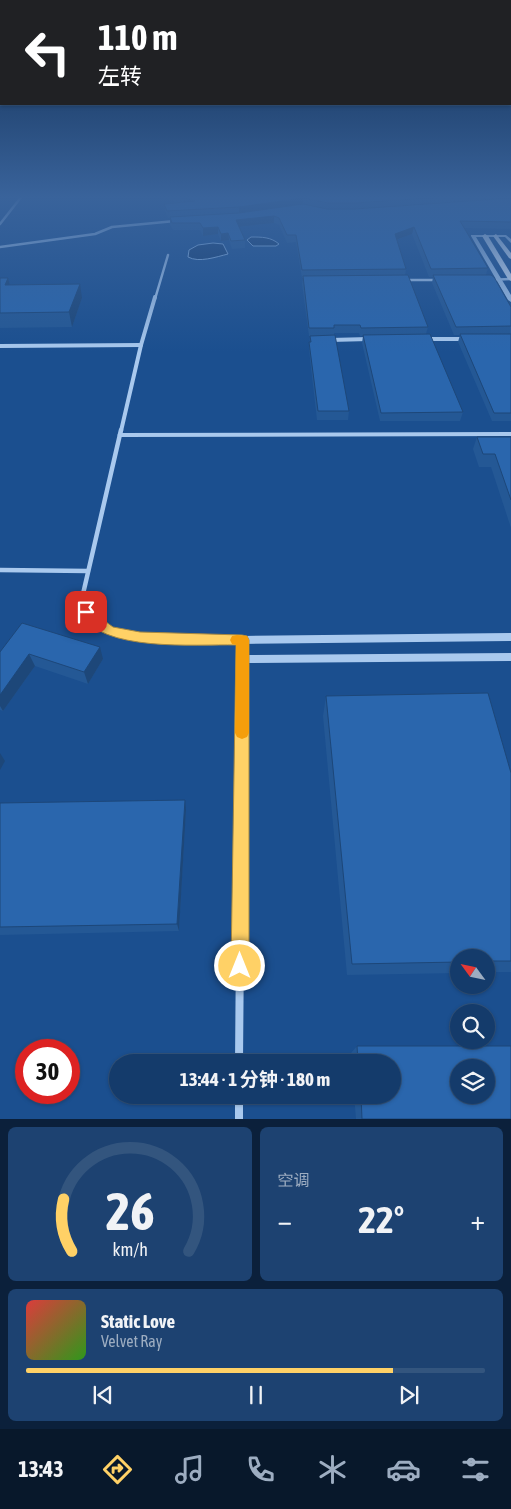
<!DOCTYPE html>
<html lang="zh">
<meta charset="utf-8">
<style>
:root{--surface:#143b6b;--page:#1d4271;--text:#f1f3f6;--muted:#9dadc1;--line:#33557e;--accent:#ffd166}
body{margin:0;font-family:"Asap Condensed","Noto Sans SC",sans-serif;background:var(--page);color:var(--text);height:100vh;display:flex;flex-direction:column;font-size:19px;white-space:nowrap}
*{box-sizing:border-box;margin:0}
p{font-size:16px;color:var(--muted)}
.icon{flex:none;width:28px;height:28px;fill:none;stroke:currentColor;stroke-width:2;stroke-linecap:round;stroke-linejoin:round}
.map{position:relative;height:1119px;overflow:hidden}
.side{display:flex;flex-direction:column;gap:8px;padding:8px;background:#0b203b;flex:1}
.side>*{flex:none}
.guide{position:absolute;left:0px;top:0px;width:511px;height:105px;box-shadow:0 1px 4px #0004,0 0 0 1px var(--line);background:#202124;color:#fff;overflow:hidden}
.needle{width:32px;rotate:303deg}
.buttons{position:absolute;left:450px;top:949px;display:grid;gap:10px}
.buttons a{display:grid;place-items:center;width:45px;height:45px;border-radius:50%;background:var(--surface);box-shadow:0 1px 4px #0004,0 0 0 1px var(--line);font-size:25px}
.speed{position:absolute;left:15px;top:1039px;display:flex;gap:10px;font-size:25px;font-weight:700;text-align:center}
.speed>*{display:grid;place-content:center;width:65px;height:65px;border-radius:50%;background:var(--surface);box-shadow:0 1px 4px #0004,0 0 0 1px var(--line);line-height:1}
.speed .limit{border:8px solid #d22;background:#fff;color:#111}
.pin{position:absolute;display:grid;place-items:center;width:42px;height:42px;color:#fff;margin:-21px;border-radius:10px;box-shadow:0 2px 8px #0006}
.me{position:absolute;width:55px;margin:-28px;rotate:0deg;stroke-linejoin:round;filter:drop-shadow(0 0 4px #0008)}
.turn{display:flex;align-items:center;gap:18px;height:105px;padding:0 15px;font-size:22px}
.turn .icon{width:65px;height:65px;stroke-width:2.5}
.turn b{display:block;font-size:35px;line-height:42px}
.big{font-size:38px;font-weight:700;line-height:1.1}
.side .widget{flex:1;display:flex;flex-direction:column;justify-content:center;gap:8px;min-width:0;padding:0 18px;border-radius:8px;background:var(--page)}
.side .dial{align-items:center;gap:0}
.dial svg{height:130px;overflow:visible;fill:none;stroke:var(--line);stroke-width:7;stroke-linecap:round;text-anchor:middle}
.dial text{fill:var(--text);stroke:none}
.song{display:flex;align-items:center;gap:15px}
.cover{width:60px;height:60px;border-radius:8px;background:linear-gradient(135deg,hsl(0 70% 55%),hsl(110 70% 35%))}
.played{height:5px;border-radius:2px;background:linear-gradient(90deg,var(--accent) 80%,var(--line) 80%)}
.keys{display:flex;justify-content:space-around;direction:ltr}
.heat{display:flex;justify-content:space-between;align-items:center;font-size:28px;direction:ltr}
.side .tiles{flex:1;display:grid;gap:8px;grid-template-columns:1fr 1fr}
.widget:last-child{grid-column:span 2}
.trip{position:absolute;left:109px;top:1054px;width:292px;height:50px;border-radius:25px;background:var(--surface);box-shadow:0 1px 4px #0004,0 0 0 1px var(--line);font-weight:700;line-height:50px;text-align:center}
.menu{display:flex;height:80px;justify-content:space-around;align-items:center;background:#08182b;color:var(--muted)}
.menu .icon{width:35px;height:35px}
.menu .selected{color:var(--accent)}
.menu b{font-size:22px;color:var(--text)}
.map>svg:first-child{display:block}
.water{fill:#123a6d;stroke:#9cc4f0}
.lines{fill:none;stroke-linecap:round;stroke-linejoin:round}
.minor-far4{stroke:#a9c9ee;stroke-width:2.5}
.minor-far3{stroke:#a9c9ee;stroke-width:4}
.minor-far2{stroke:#a9c9ee;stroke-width:4.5}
.minor-far1{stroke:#a9c9ee;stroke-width:6}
.minor{stroke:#a9c9ee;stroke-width:8}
.tertiary{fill:#a9c9ee;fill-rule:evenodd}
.secondary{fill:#d6e6fa;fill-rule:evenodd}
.wall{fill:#245895;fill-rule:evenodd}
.shaded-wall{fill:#1d4779}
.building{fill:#2a66ad;stroke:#1d4779;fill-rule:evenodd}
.route{fill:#ffd166;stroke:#a68842}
.slow{fill:#f59e0b}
</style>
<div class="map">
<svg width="511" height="1119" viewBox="0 0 511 1119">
<rect width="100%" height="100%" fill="#1b4f8f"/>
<g class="water">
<path d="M 251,237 C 262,237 271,237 279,244 L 276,246 L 253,246 L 247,240 Z"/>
<path d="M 213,243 L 223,244 L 228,254 C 216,257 199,263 188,257 L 189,250 L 198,245 Z"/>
</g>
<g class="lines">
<g class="minor-far4">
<polyline points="0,224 22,196"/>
<polyline points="0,247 95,234 112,227 175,221"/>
<polyline points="403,280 437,280"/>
<polyline points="488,280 511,279"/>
<polyline points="155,299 168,255"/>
</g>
<g class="minor-far3">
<polyline points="428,339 464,339"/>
<polyline points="330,340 369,339"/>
<polyline points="0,346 141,345"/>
<polyline points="121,431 141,345 155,297"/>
</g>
<g class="minor-far2">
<polyline points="0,570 88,571"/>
<polyline points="85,604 83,594 121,430"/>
</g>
<path class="minor-far1" d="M 84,603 C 87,616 96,624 108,630 C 134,643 211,639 242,640 L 241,828"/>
<g class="minor">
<polyline points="239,1062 241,827"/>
<polyline points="239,1095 239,1119"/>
</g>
<g class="tertiary">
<polygon points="471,235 506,235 511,239 511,243 505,237 476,237 511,295 511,302 508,300 471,236"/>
<polygon points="511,432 511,436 121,437 117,435 121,433"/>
<polygon points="511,633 511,641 242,644 239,643 237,640 239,637 242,636"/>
<polygon points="511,653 511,661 242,663 238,662 237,659 238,656 242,655"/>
</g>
<g class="secondary">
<polygon points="485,234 488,236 511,274 511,281 508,279 482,236"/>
<polygon points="496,234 511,253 511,259 509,258 493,236"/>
</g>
</g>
<g class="wall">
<polygon points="154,196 511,196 511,229 464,228 488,268 486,275 511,307 511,421 492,421 458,342 460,335 454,335 432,283 433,277 429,277 412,234 397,240 406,269 405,276 428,327 426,334 463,412 460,421 380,421 362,343 363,336 360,336 359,333 334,333 349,411 348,420 317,420 309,350 310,336 309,336 302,284 303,278 302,278 296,242 287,243 279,225 274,223 239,227 245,240 245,248 232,249 229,240 221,241 218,234 203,236 200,230 173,230 170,225 170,218 168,218 165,211 164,204 177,202"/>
<polygon points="0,278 8,278 10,285 82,298 72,327 0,328"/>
<polygon points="477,437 511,437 511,528 491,467 479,467 473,449"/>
<polygon points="0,652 103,659 88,684 35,666 3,711 0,710"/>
<polygon points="326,696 511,773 511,972 486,972 486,958 459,958 459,973 347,975 323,716"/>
<polygon points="0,803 186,810 179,931 0,935"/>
<path d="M 357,1046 L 511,1046 L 511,1119 L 356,1119 L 354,1095 L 392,1095 L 392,1062 L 352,1062 L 351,1053 ZM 459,1068 L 486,1068 L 486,1095 L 459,1095 Z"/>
</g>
<g class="shaded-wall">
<polygon points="303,198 303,205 239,214 239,207"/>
<polygon points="274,216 274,223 236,227 236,220"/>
<polygon points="218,227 218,234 203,236 203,228"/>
<polygon points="414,227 412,234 393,241 395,234"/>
<polygon points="228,233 229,240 221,241 221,234"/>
<polygon points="8,278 12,292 5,285"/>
<polygon points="80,284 82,298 72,327 69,312"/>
<polygon points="100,647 103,659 88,684 84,672"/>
<polygon points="29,654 35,666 3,711 0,706 0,695"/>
<polygon points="0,753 5,761 0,770"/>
<polygon points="185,800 186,810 179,931 177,924"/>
</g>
<g class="building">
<polygon points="178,196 459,196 355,203 328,203 303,198 239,207 167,211 164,204 195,201"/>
<polygon points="511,198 511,222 460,221 488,268 431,269 414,227 395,234 406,269 302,270 296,235 287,235 279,218 274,216 236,220 245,240 231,241 228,233 221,234 218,227 203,228 200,223 172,223 170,217 239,213 303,204 327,209 355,209"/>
<polygon points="408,275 428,327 361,328 360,325 334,325 334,328 309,328 303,276"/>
<polygon points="433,275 491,275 494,277 511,307 511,326 456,327"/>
<polygon points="0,278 8,278 5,285 80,284 69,312 0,313"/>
<polygon points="430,334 463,412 381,413 363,335"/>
<polygon points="460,334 511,334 511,413 494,413"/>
<polygon points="335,335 349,411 318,411 309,342 311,342 310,336"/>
<polygon points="477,437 511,437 511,500 495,454 483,454"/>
<polygon points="22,623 100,647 84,672 29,654 0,695 0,652"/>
<polygon points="488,693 511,773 511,961 486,961 486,958 459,958 459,962 352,964 326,696"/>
<polygon points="185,800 177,924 0,927 0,803"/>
<path d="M 357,1046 L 511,1046 L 511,1119 L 362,1119 L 361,1095 L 392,1095 L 392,1062 L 358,1062 ZM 459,1068 L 486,1068 L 486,1095 L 459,1095 Z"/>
</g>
<linearGradient id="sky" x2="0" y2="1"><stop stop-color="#0f2b4f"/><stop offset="0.56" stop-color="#39639b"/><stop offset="1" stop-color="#39639b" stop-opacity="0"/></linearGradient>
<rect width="511" height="352" fill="url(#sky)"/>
<path class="route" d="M 86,607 L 113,627 L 140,632 L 242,635 L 247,636 L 249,640 L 249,966 L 246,973 L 240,975 L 234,973 L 231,966 L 236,645 C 195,644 101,653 79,612 L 81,608 Z"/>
<polygon class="slow" points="237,635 247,636 249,640 249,733 247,737 242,739 237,737 235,733 236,645 232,644 230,640 232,636"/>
</svg>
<div class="buttons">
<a><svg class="needle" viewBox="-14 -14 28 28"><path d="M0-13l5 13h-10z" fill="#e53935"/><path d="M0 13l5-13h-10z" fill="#9dadc1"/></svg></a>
<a><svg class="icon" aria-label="search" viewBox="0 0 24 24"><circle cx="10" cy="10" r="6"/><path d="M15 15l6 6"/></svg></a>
<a><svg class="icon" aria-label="layers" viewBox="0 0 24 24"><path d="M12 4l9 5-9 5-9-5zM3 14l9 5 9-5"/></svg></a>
</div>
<div class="speed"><div class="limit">30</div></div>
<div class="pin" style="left:86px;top:612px;background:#d93025"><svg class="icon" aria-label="arrive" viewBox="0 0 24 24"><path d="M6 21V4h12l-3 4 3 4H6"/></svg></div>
<svg class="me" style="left:240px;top:966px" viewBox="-20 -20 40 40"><circle r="17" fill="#ffd166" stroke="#fff" stroke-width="3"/><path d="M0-11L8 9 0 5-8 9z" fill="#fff"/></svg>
<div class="trip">13:44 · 1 分钟 · 180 m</div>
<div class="guide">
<div class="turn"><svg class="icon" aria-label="left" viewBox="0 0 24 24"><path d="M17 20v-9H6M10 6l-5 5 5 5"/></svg><div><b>110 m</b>左转</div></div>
</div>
</div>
<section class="side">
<div class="tiles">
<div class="widget dial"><svg viewBox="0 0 100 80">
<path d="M14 69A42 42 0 1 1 86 69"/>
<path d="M14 69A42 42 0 0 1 9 37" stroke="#ffd166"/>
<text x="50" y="56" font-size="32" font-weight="700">26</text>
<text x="50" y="72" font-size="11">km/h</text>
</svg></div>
<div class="widget"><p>空调</p>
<div class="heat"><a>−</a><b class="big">22°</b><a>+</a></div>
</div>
<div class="widget">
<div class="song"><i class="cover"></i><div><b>Static Love</b><p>Velvet Ray</p></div></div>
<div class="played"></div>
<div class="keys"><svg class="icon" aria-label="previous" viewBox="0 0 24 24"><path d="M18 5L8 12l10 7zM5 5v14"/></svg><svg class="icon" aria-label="pause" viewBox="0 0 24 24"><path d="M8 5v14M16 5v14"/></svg><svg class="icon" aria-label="next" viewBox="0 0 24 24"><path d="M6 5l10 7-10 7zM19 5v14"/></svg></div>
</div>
</div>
</section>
<nav class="menu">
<b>13:43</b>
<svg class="icon selected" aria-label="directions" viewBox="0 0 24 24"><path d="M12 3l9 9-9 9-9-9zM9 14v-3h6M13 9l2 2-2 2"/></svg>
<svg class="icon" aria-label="music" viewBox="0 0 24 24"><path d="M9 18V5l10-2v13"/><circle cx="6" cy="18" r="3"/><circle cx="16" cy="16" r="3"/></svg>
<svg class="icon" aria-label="phone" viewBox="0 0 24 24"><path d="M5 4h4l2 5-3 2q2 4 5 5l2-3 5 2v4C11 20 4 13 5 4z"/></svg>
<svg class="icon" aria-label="climate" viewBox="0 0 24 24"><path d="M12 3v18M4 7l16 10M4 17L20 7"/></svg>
<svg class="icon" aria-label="car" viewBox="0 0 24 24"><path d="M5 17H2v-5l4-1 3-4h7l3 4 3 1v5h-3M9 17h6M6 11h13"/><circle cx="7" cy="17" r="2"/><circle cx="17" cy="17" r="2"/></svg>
<svg class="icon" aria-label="filters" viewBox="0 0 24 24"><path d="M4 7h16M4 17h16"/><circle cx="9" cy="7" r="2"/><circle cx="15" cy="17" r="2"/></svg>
</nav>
